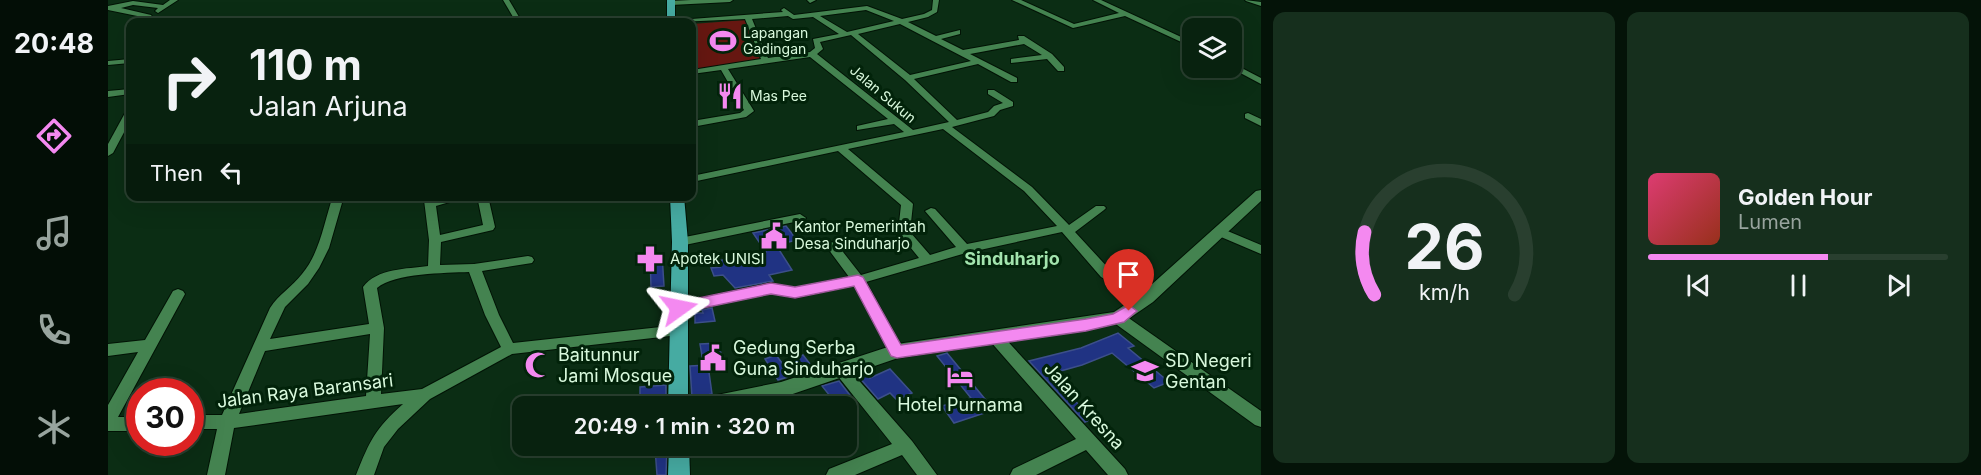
<!DOCTYPE html>
<meta charset="utf-8">
<style>
:root{--surface:#08220f;--page:#162f1d;--text:#f1f3f6;--muted:#98a49e;--line:#293f2f;--accent:#f489f0}
body{margin:0;font-family:Inter,sans-serif;background:var(--page);color:var(--text);height:100vh;display:flex;flex-direction:column;font-size:22px;white-space:nowrap}
*{box-sizing:border-box;margin:0}
p{font-size:20px;color:var(--muted)}
.icon{flex:none;width:33px;height:33px;fill:none;stroke:currentColor;stroke-width:2;stroke-linecap:round;stroke-linejoin:round}
.map{position:relative;flex:1;overflow:hidden}
.panel{display:flex;flex-direction:column;gap:12px;padding:12px;background:#041308;width:720px}
.panel>*{flex:none}
.banner{position:absolute;left:18px;top:18px;width:570px;height:183px;border-radius:12px;box-shadow:0 6px 24px #0002,0 0 0 2px var(--line);background:#08220f;color:var(--text);overflow:hidden}
.tools{position:absolute;left:1074px;top:18px;display:grid;gap:12px}
.tools a{display:grid;place-items:center;width:60px;height:60px;border-radius:12px;background:var(--surface);box-shadow:0 6px 24px #0002,0 0 0 2px var(--line);font-size:30px}
.speed{position:absolute;left:18px;top:378px;display:flex;gap:12px;font-size:30px;font-weight:700;text-align:center}
.speed>*{display:grid;place-content:center;width:78px;height:78px;border-radius:50%;background:var(--surface);box-shadow:0 6px 24px #0002,0 0 0 2px var(--line);line-height:1}
.speed .limit{border:9px solid #d22;background:#fff;color:#111}
.pin{position:absolute;display:grid;place-items:center;width:51px;height:51px;color:#fff;margin:-62px -26px;border-radius:50% 50% 50% 0;rotate:-45deg;box-shadow:0 0 6px #0007}
.pin .icon{rotate:45deg}
.me{position:absolute;width:66px;margin:-33px;rotate:78deg;stroke-linejoin:round;filter:drop-shadow(0 0 4px #0008)}
.turn{display:flex;align-items:center;gap:21px;height:126px;padding:0 24px;font-size:27px}
.turn .icon{width:78px;height:78px;stroke-width:2.5}
.turn b{display:block;font-size:42px;line-height:51px}
.then{display:flex;align-items:center;height:57px;padding:0 24px;background:#0003;gap:12px;font-size:22px}
.panel .widget{flex:1;display:flex;flex-direction:column;justify-content:center;gap:9px;min-width:0;padding:0 21px;border-radius:12px;background:var(--page)}
.panel .dial{align-items:center;gap:0}
.dial svg{height:156px;overflow:visible;fill:none;stroke:var(--line);stroke-width:7;stroke-linecap:round;text-anchor:middle}
.dial text{fill:var(--text);stroke:none}
.song{display:flex;align-items:center;gap:18px}
.cover{width:72px;height:72px;border-radius:9px;background:linear-gradient(135deg,hsl(340 70% 55%),hsl(10 70% 35%))}
.played{height:6px;border-radius:3px;background:linear-gradient(90deg,var(--accent) 60%,var(--line) 60%)}
.keys{display:flex;justify-content:space-around;direction:ltr}
.panel .tiles{flex:1;display:grid;gap:12px;grid-template-columns:repeat(2,1fr)}
.trip{position:absolute;left:404px;top:396px;width:345px;height:60px;border-radius:12px;background:var(--surface);box-shadow:0 6px 24px #0002,0 0 0 2px var(--line);font-weight:600;line-height:60px;text-align:center}
main{display:flex;flex:1;min-height:0}
.menu{display:flex;flex-direction:column;width:108px;justify-content:space-around;align-items:center;background:#030e06;color:var(--muted)}
.menu .icon{width:42px;height:42px}
.menu .current{color:var(--accent)}
.menu b{font-size:27px;color:var(--text)}
.map>svg:first-child{display:block}
.green{fill:#661711}
.building{fill:#203383;stroke:#3c4f8a;stroke-width:1.5}
.lines{fill:none;stroke-linecap:round;stroke-linejoin:round}
.street-casing{stroke:#021305;stroke-width:2}
.secondary-casing{stroke:#021305;stroke-width:2}
.primary-casing{stroke:#021305;stroke-width:2}
.street{fill:#448350;fill-rule:evenodd}
.secondary{fill:#448350;fill-rule:evenodd}
.primary{fill:#46aba2;fill-rule:evenodd}
.route{fill:#f489f0;stroke:#9f599c;stroke-width:1.5}
.labels{text-anchor:middle;stroke-width:6;stroke-linejoin:round;paint-order:stroke}
.far-poi-label{font-size:14px;fill:#d9f9dd;stroke:#02230a;text-anchor:start}
.far-street-label{font-size:14px;fill:#d9f9dd;stroke:#02230a}
.poi-label{font-size:15px;fill:#d9f9dd;stroke:#02230a;text-anchor:start}
.quarter-label{font-size:18px;font-weight:bold;fill:#a3e5ae;stroke:#02230a}
.near-poi-label{font-size:18px;fill:#d9f9dd;stroke:#02230a;text-anchor:start}
.near-street-label{font-size:18px;fill:#d9f9dd;stroke:#02230a}
</style>
<main>
<nav class="menu">
<b>20:48</b>
<svg class="icon current" aria-label="directions" viewBox="0 0 24 24"><path d="M12 3l9 9-9 9-9-9zM9 14v-3h6M13 9l2 2-2 2"/></svg>
<svg class="icon" aria-label="music" viewBox="0 0 24 24"><path d="M9 18V5l10-2v13"/><circle cx="6" cy="18" r="3"/><circle cx="16" cy="16" r="3"/></svg>
<svg class="icon" aria-label="phone" viewBox="0 0 24 24"><path d="M5 4h4l2 5-3 2q2 4 5 5l2-3 5 2v4C11 20 4 13 5 4z"/></svg>
<svg class="icon" aria-label="climate" viewBox="0 0 24 24"><path d="M12 3v18M4 7l16 10M4 17L20 7"/></svg>
</nav>
<div class="map">
<svg width="1153" height="475" viewBox="0 0 1153 475">
<rect width="100%" height="100%" fill="#0b2d14"/>
<polygon class="green" points="637,20 653,61 584,71 584,24"/>
<g class="building">
<polygon points="678,226 689,240 668,245 684,270 661,275 665,281 627,288 615,275 606,276 603,268 612,267 609,261 658,252 645,233"/>
<polygon points="554,254 556,286 543,287 542,255"/>
<polygon points="604,308 607,321 587,323 587,313 595,313 594,310"/>
<polygon points="1010,333 1026,346 1020,348 1061,382 1046,388 1004,353 974,365 942,374 984,419 977,422 921,361 973,348"/>
<polygon points="611,343 614,360 595,362 592,344"/>
<polygon points="839,353 886,410 846,423 834,406 863,398 829,356"/>
<polygon points="668,355 674,363 695,355 706,369 670,380 657,359"/>
<polygon points="600,365 604,394 584,398 582,366"/>
<polygon points="782,369 804,393 789,400 782,393 770,399 750,376 758,373 762,378"/>
<polygon points="731,381 748,403 730,406 714,386"/>
<polygon points="558,385 558,406 536,406 536,402 532,402 532,387"/>
<polygon points="559,447 558,475 549,475 547,448"/>
</g>
<g class="lines">
<g class="street-casing">
<g id="street">
<polygon points="62,0 70,0 50,13 47,11 50,8 25,5 13,8 43,15 48,22 42,22 39,18 0,10 0,6 25,1 55,5"/>
<polygon points="395,0 401,0 414,22 408,22"/>
<polygon points="583,0 625,0 622,2 563,5 560,3 563,1"/>
<polygon points="699,0 708,0 702,3"/>
<path d="M 825,0 L 831,0 L 829,12 L 820,17 L 800,22 L 828,36 L 852,30 L 852,34 L 833,39 L 855,50 L 911,40 L 910,36 L 916,36 L 944,54 L 956,67 L 956,71 L 950,71 L 939,59 L 903,63 L 903,59 L 934,55 L 916,44 L 862,54 L 909,78 L 909,82 L 903,82 L 870,64 L 806,79 L 849,120 L 880,112 L 886,106 L 895,103 L 880,94 L 880,90 L 886,90 L 905,102 L 905,106 L 892,110 L 886,116 L 844,127 L 924,187 L 961,225 L 988,206 L 996,206 L 998,208 L 996,210 L 967,232 L 1003,271 L 1044,295 L 1046,298 L 1044,301 L 1034,301 L 993,277 L 954,232 L 858,253 L 758,282 L 796,351 L 794,355 L 789,357 L 784,355 L 746,285 L 687,298 L 663,293 L 571,312 L 566,310 L 564,307 L 566,304 L 571,302 L 663,283 L 687,288 L 741,277 L 718,246 L 724,242 L 728,243 L 753,275 L 811,258 L 790,232 L 793,205 L 730,151 L 584,182 L 584,176 L 796,132 L 786,124 L 749,130 L 749,126 L 780,119 L 702,57 L 620,69 L 646,111 L 638,117 L 584,127 L 584,121 L 632,113 L 636,110 L 613,70 L 584,74 L 584,70 L 653,59 L 637,19 L 570,22 L 570,20 L 675,12 L 673,10 L 676,8 L 686,15 L 759,6 L 794,19 L 816,14 L 824,10 ZM 758,10 L 786,21 L 739,32 L 712,16 ZM 680,16 L 685,19 L 705,17 L 731,34 L 705,39 L 707,48 L 702,52 L 660,58 L 644,19 ZM 792,24 L 863,61 L 802,75 L 750,34 ZM 743,35 L 797,80 L 841,122 L 805,130 L 709,54 L 715,49 L 712,42 ZM 835,129 L 916,191 L 949,226 L 859,244 L 827,209 L 823,208 L 817,211 L 848,247 L 822,255 L 802,232 L 805,204 L 803,202 L 740,149 Z"/>
<polygon points="904,0 913,0 966,24 1011,13 985,0 993,0 1084,42 1084,47 1017,16 965,28"/>
<polygon points="1137,0 1153,2 1153,6 1138,1"/>
<polygon points="563,17 565,18 565,20 532,22 536,20"/>
<polygon points="22,59 22,63 0,65 0,61"/>
<polygon points="1124,63 1153,78 1153,84 1123,68"/>
<polygon points="22,89 22,94 0,97 0,91"/>
<polygon points="22,110 22,121 5,153 0,156 0,144 17,113"/>
<polygon points="1140,113 1153,119 1153,126 1137,118 1137,114"/>
<path d="M 186,196 L 219,196 C 211,201 191,205 183,199 Z"/>
<path d="M 225,196 L 236,196 L 221,248 L 211,268 L 200,284 L 177,307 L 162,339 L 261,324 L 255,287 C 269,268 299,269 320,266 L 321,240 L 316,200 L 294,202 L 292,200 L 294,198 L 327,196 L 327,199 L 340,196 L 362,196 L 328,206 L 332,235 L 375,225 L 369,196 L 380,196 L 387,227 L 385,230 L 333,242 L 332,265 L 366,264 L 420,256 L 424,257 L 426,260 L 424,263 L 374,271 L 391,315 L 405,343 L 571,325 L 576,326 L 578,330 L 576,334 L 571,335 L 404,354 L 322,399 L 290,429 L 276,447 L 266,475 L 248,475 C 262,440 267,429 295,404 L 126,428 L 117,475 L 99,475 L 109,429 L 82,429 L 82,415 L 114,415 L 162,308 C 171,294 184,287 194,274 C 212,253 216,222 225,196 ZM 361,272 L 377,315 L 393,347 L 314,389 L 273,394 L 276,328 L 269,288 C 287,273 337,273 361,272 ZM 262,334 L 258,396 L 131,414 L 157,351 Z"/>
<polygon points="692,214 698,218 696,220 572,246 566,242 572,238"/>
<polygon points="1110,227 1153,245 1153,254 1106,234 1104,231"/>
<polygon points="70,289 75,291 77,294 10,417 32,417 32,431 0,431 0,405 30,352 0,356 0,344 37,340 65,291"/>
<polygon points="1010,313 1015,314 1153,411 1153,427 1147,425 1005,322 1003,318 1005,314"/>
<polygon points="887,332 892,333 1017,469 1020,475 1000,475 978,450 928,475 902,475 905,469 968,439 882,341 880,337 882,333"/>
<polygon points="734,365 739,367 804,441 829,475 809,475 794,455 747,475 718,475 721,469 784,444 729,375 726,371 729,367"/>
</g>
</g>
<g class="secondary-casing">
<polygon id="secondary" points="1153,190 1153,201 1045,302 1016,322 790,358 673,398 638,406 581,406 584,400 673,382 789,344 1006,312 1033,294 1148,191"/>
</g>
<g class="primary-casing">
<g id="primary">
<rect x="559" y="0" width="8" height="22"/>
<polygon points="562,196 576,196 580,242 580,406 560,406 564,242"/>
<polygon points="561,446 581,446 582,475 560,475"/>
</g>
</g>
<use href="#street" class="street"/>
<use href="#secondary" class="secondary"/>
<use href="#primary" class="primary"/>
</g>
<polygon class="route" points="750,275 755,277 793,345 978,319 1005,314 1021,305 1029,311 1016,322 978,331 789,358 783,356 746,286 687,298 663,294 571,313 563,308 571,302 663,283 687,287"/>
<defs>
<g id="stadium-bare" transform="scale(2.07)"><path d="M0-5a6.5 5 0 1 0 0 10a6.5 5 0 1 0 0-10ZM-3.5-1.8h7v3.6h-7Z" fill="#f489f0" stroke="#02230a" stroke-width="2.5" paint-order="stroke"/></g>
<g id="restaurant-bare" transform="scale(2.07)"><path d="M-5-6h1v4h1v-4h1v4h1v-4h1v5L-1.5 .5V6h-2V.5L-5-1ZM5-6V6H3V1.5H1.5Q1.5-4 5-6Z" fill="#f489f0" stroke="#02230a" stroke-width="2.5" paint-order="stroke"/></g>
<g id="civic-bare" transform="scale(2.07)"><path d="M-.6-6.5H3V-4.5H.6V-3L4-1V1h2V6H-6V1h2V-1L-.6-3ZM-1.2 2.5V6h2.4V2.5Z" fill="#f489f0" stroke="#02230a" stroke-width="2.5" paint-order="stroke"/></g>
<g id="pharmacy-bare" transform="scale(2.07)"><path d="M-2-6h4v4h4v4h-4v4h-4v-4h-4v-4h4Z" fill="#f489f0" stroke="#02230a" stroke-width="2.5" paint-order="stroke"/></g>
<g id="mosque-bare" transform="scale(2.07)"><path d="M3.5-4.9A6 6 0 1 0 3.5 4.9A5 5 0 1 1 3.5-4.9Z" fill="#f489f0" stroke="#02230a" stroke-width="2.5" paint-order="stroke"/></g>
<g id="school-bare" transform="scale(2.07)"><path d="M0-5L7-2L0 1L-7-2ZM-4 1L0 2.5L4 1V4Q0 6-4 4Z" fill="#f489f0" stroke="#02230a" stroke-width="2.5" paint-order="stroke"/></g>
<g id="hotel-bare" transform="scale(2.07)"><path d="M-6-4.5h1.5V1H6V5H4.5V3h-9V5H-6ZM-4 0a1.8 1.8 0 1 1 3.6 0ZM.5 0V-2.5h3Q6-2.5 6 0Z" fill="#f489f0" stroke="#02230a" stroke-width="2.5" paint-order="stroke"/></g>
</defs>
<g fill-rule="evenodd">
<use href="#stadium-bare" x="615" y="41"/>
<use href="#restaurant-bare" x="622" y="96"/>
<use href="#civic-bare" x="666" y="236"/>
<use href="#pharmacy-bare" x="542" y="259"/>
<use href="#civic-bare" x="605" y="358"/>
<use href="#mosque-bare" x="430" y="365"/>
<use href="#school-bare" x="1037" y="371"/>
<use href="#hotel-bare" x="852" y="377"/>
</g>
<g class="labels">
<g class="far-poi-label">
<text x="635" y="38">Lapangan<tspan x="635" dy="16">Gadingan</tspan></text>
<text x="642" y="101">Mas Pee</text>
</g>
<g class="far-street-label">
<text transform="translate(775 94) rotate(40)" y="5">Jalan Sukun</text>
</g>
<g class="poi-label">
<text x="686" y="232">Kantor Pemerintah<tspan x="686" dy="17">Desa Sinduharjo</tspan></text>
<text x="562" y="264">Apotek UNISI</text>
</g>
<g class="quarter-label">
<text x="904" y="265">Sinduharjo</text>
</g>
<g class="near-poi-label">
<text x="625" y="354">Gedung Serba<tspan x="625" dy="21">Guna Sinduharjo</tspan></text>
<text x="450" y="361">Baitunnur<tspan x="450" dy="21">Jami Mosque</tspan></text>
<text x="1057" y="367">SD Negeri<tspan x="1057" dy="21">Gentan</tspan></text>
<text x="852" y="411" text-anchor="middle">Hotel Purnama</text>
</g>
<g class="near-street-label">
<text transform="translate(197 391) rotate(-7)" y="6">Jalan Raya Baransari</text>
<text transform="translate(976 406) rotate(48)" y="6">Jalan Kresna</text>
</g>
</g>
</svg>
<div class="tools">
<a><svg class="icon" aria-label="layers" viewBox="0 0 24 24"><path d="M12 4l9 5-9 5-9-5zM3 14l9 5 9-5"/></svg></a>
</div>
<div class="speed"><div class="limit">30</div></div>
<div class="pin" style="left:1021px;top:311px;background:#d93025"><svg class="icon" aria-label="arrive" viewBox="0 0 24 24"><path d="M6 21V4h12l-3 4 3 4H6"/></svg></div>
<svg class="me" style="left:571px;top:308px" viewBox="-20 -20 40 40"><path d="M0-17L14 15 0 8-14 15z" fill="#f489f0" stroke="#fff" stroke-width="4"/></svg>
<div class="trip">20:49 · 1 min · 320 m</div>
<div class="banner">
<div class="turn"><svg class="icon" aria-label="right" viewBox="0 0 24 24"><path d="M7 20v-9h11M14 6l5 5-5 5"/></svg><div><b>110 m</b>Jalan Arjuna</div></div>
<div class="then">Then<svg class="icon" aria-label="left" viewBox="0 0 24 24"><path d="M17 20v-9H6M10 6l-5 5 5 5"/></svg></div>
</div>
</div>
<section class="panel">
<div class="tiles">
<div class="widget dial"><svg viewBox="0 0 100 80">
<path d="M14 69A42 42 0 1 1 86 69"/>
<path d="M14 69A42 42 0 0 1 9 37" stroke="#f489f0"/>
<text x="50" y="56" font-size="32" font-weight="700">26</text>
<text x="50" y="72" font-size="11">km/h</text>
</svg></div>
<div class="widget">
<div class="song"><i class="cover"></i><div><b>Golden Hour</b><p>Lumen</p></div></div>
<div class="played"></div>
<div class="keys"><svg class="icon" aria-label="previous" viewBox="0 0 24 24"><path d="M18 5L8 12l10 7zM5 5v14"/></svg><svg class="icon" aria-label="pause" viewBox="0 0 24 24"><path d="M8 5v14M16 5v14"/></svg><svg class="icon" aria-label="next" viewBox="0 0 24 24"><path d="M6 5l10 7-10 7zM19 5v14"/></svg></div>
</div>
</div>
</section>
</main>
